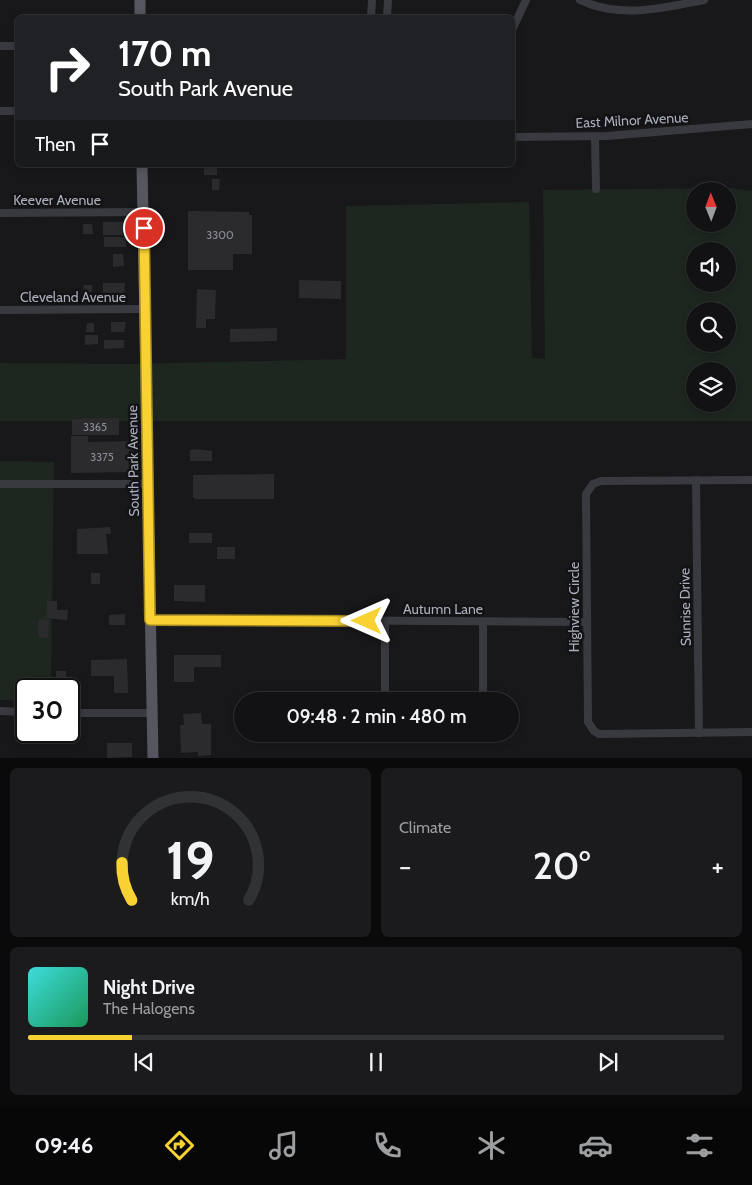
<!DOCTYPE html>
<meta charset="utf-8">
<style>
:root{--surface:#121214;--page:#1b1b1d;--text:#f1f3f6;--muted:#9c9ea0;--line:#313234;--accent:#f8d132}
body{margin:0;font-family:Cabin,sans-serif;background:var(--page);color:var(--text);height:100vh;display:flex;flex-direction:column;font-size:19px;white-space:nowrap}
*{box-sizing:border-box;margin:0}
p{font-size:16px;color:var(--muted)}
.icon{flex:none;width:28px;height:28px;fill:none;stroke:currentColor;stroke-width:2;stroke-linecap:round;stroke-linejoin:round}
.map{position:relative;height:758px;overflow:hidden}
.drawer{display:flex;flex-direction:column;gap:10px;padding:10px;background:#0a0a0b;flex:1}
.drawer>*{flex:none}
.guide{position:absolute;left:15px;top:15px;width:500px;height:152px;border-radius:8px;box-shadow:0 2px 8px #0003,0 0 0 1px var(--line);background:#202124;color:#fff;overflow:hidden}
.needle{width:32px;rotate:359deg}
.tools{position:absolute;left:686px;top:182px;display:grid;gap:10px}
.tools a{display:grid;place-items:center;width:50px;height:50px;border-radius:50%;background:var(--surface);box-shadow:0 2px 8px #0003,0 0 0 1px var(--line);font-size:25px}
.speed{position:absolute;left:15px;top:678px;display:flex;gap:10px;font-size:25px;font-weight:700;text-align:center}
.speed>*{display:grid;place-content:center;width:65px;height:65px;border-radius:50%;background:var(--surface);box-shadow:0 2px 8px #0003,0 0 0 1px var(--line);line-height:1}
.speed .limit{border:2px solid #111;border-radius:8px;background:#fff;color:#111}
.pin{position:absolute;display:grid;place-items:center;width:42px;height:42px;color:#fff;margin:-21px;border:2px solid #fff;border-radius:50%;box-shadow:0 1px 5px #0007}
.me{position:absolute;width:55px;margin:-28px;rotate:270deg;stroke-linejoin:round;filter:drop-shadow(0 0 4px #0008)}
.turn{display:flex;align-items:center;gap:18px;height:105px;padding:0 20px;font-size:22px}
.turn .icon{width:65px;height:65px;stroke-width:2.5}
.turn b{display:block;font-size:35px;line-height:42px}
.then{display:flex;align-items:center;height:48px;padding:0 20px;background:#0003;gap:10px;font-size:19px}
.big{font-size:38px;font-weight:600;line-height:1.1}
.drawer .widget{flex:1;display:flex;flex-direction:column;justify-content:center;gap:8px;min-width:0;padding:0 18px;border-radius:8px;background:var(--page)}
.drawer .dial{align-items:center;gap:0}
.dial svg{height:130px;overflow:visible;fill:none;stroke:var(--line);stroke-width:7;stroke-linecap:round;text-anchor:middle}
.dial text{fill:var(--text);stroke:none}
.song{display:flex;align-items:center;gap:15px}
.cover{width:60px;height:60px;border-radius:8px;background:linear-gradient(135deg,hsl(180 70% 55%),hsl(150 70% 35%))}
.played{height:5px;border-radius:2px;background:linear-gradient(90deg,var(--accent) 15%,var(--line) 15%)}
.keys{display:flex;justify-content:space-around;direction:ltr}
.heat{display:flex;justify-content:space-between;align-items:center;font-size:28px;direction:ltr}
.drawer .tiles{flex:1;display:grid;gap:10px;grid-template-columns:1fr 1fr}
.widget:last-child{grid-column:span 2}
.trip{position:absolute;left:234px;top:692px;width:285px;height:50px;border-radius:25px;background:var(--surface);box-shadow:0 2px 8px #0003,0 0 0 1px var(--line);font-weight:600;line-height:50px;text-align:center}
.tab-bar{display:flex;height:80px;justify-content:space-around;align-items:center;background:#070708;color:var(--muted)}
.tab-bar .icon{width:35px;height:35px}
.tab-bar .current{color:var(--accent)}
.tab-bar b{font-size:22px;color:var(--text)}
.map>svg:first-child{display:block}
.green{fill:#1e2620;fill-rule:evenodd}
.building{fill:#2b2b2e}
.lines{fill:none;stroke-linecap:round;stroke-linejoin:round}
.minor{stroke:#393940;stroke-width:8}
.primary{stroke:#55565f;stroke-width:11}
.route-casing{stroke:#a18820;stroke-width:12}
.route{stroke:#f8d132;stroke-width:9}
.labels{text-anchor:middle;stroke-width:5;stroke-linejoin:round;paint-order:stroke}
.number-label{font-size:11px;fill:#8a8c96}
.street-label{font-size:14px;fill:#aaadba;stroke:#131315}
</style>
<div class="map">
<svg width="752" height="758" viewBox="0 0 752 758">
<rect width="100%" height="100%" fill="#18181a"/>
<g class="green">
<path d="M 729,188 L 752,191 L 752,421 L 0,421 L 0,363 L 134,364 L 346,359 L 346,206 L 529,202 L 532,358 L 545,359 L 543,190 ZM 695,191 L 728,191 L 728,224 L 695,224 ZM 695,251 L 728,251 L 728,284 L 695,284 ZM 695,311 L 728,311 L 728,344 L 695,344 ZM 695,371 L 728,371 L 728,404 L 695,404 Z"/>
<polygon points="0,461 54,462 51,689 26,689 26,701 0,700"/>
</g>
<g class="building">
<rect x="204" y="165" width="13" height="10"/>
<polygon points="212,179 220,179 219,190 212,190"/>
<polygon points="188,211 249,212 249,215 252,215 252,254 233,254 233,270 188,270"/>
<rect x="103" y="222" width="26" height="13"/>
<polygon points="83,224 92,224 93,234 83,234"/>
<rect x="104" y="237" width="22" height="10"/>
<polygon points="113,254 123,254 124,266 113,267"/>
<polygon points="299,280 341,281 341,299 299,298"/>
<polygon points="103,283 125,283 124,293 103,293"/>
<polygon points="83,285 92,285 92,292 84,293"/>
<polygon points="197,289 216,290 215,319 206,319 206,328 196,328"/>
<polygon points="111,322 126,322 124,332 111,332"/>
<polygon points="87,323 94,323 94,332 86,332"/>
<polygon points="277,328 277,341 230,342 230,329"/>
<polygon points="85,335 98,335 98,344 85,345"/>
<polygon points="104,340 124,340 124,348 104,349"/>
<polygon points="119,418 119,435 72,435 72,419"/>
<polygon points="71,436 88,436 88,442 134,441 134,472 71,473"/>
<polygon points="197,449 212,451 212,461 190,461 190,450"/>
<polygon points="274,474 274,499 195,499 193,497 193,475"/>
<polygon points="110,527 111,534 106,534 108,554 77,554 77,529"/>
<rect x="189" y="533" width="23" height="10"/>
<rect x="217" y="547" width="18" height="12"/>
<rect x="91" y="573" width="9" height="11"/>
<polygon points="174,585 205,585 205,602 174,601"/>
<polygon points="47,601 57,601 57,610 68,610 67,620 44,618 45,615 47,615"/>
<polygon points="125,614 125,625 109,625 109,615"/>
<polygon points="39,619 49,620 48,638 38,637"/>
<polygon points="174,655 221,655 221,667 194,667 194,682 174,682"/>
<polygon points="127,659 128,693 114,693 114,676 91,676 91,660"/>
<rect x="56" y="671" width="10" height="18"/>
<polygon points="201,713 202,724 211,724 211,755 198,756 198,752 181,753 180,725 184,725 183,714"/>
<polygon points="107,743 132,743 132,757 107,758"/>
</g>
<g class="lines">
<g class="minor">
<path d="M 580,0 C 621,19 663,8 704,0"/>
<polyline points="371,18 372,0"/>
<polyline points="387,18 388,0"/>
<polyline points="512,30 526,0"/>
<polyline points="0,46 18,46"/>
<polyline points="0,111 18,111"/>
<polyline points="595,136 596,189"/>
<polyline points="512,137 607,136 752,124"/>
<polyline points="0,213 144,212"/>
<polyline points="0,310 145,309"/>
<polyline points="696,480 699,733"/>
<polyline points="752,480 601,481 593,484 586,494 588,722 594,731 599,734 752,732"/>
<polyline points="0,484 148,484"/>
<polyline points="150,619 586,622"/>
<polyline points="385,701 385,621"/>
<polyline points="483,701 483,622"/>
<polyline points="0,711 26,712"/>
<polyline points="69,713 152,713"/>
<polyline points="391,734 397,736 470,737 478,734"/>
</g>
<g class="primary">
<polyline points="140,0 140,18"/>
<polyline points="142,165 153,758"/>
</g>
</g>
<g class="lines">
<g class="route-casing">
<polyline id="route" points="144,228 150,620 367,621"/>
</g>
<use href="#route" class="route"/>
</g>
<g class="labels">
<g class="number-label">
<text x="220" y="239">3300</text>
<text x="95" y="431">3365</text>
<text x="102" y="461">3375</text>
</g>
<g class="street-label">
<text transform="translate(632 120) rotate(-3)" y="5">East Milnor Avenue</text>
<text x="57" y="205">Keever Avenue</text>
<text x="73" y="302">Cleveland Avenue</text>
<text transform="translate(133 461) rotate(-91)" y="5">South Park Avenue</text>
<text transform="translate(574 607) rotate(-90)" y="5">Highview Circle</text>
<text transform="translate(685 607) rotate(-91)" y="5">Sunrise Drive</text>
<text x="443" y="614">Autumn Lane</text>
</g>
</g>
</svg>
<div class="tools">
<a><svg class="needle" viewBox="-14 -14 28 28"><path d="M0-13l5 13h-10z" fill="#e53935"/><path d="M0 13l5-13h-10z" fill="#9c9ea0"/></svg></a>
<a><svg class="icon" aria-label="sound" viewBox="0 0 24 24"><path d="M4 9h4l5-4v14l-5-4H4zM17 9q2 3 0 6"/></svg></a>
<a><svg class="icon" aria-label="search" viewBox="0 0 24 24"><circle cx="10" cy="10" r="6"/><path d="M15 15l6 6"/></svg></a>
<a><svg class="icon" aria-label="layers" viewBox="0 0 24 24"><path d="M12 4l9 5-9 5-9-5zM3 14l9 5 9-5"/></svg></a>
</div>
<div class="speed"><div class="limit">30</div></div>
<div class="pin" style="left:144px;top:228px;background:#d93025"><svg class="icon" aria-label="arrive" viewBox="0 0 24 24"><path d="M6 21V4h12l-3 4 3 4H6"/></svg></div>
<svg class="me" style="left:367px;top:621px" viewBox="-20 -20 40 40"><path d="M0-17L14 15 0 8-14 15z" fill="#f8d132" stroke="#fff" stroke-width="4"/></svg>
<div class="trip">09:48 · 2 min · 480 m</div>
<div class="guide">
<div class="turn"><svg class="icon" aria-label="right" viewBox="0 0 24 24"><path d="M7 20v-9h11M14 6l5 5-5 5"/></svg><div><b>170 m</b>South Park Avenue</div></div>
<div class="then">Then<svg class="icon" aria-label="arrive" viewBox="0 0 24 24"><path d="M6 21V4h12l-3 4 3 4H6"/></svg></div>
</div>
</div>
<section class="drawer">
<div class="tiles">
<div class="widget dial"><svg viewBox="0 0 100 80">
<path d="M14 69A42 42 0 1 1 86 69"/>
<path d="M14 69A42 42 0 0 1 8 46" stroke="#f8d132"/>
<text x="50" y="56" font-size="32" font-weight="700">19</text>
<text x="50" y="72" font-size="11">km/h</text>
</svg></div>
<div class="widget"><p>Climate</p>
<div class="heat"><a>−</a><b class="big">20°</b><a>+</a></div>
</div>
<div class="widget">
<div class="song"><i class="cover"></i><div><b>Night Drive</b><p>The Halogens</p></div></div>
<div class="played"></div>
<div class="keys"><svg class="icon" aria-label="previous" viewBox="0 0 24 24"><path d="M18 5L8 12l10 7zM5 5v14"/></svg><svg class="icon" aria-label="pause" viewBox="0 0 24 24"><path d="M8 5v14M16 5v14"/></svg><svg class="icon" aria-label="next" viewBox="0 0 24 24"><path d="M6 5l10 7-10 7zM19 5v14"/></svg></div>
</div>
</div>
</section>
<nav class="tab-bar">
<b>09:46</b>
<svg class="icon current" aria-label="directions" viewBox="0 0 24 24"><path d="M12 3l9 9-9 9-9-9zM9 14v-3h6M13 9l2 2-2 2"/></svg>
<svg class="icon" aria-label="music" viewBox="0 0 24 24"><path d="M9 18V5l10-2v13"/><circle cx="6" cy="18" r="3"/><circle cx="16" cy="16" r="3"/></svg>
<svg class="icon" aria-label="phone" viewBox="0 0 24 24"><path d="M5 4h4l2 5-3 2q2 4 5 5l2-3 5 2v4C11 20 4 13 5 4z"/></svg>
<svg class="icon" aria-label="climate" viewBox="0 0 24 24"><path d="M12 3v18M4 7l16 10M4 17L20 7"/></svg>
<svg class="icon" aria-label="car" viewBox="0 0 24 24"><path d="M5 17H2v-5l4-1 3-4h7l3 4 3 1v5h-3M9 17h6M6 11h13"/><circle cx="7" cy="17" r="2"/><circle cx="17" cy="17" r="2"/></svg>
<svg class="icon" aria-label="filters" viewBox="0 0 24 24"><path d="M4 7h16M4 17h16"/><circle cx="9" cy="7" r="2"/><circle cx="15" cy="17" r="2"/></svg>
</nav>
